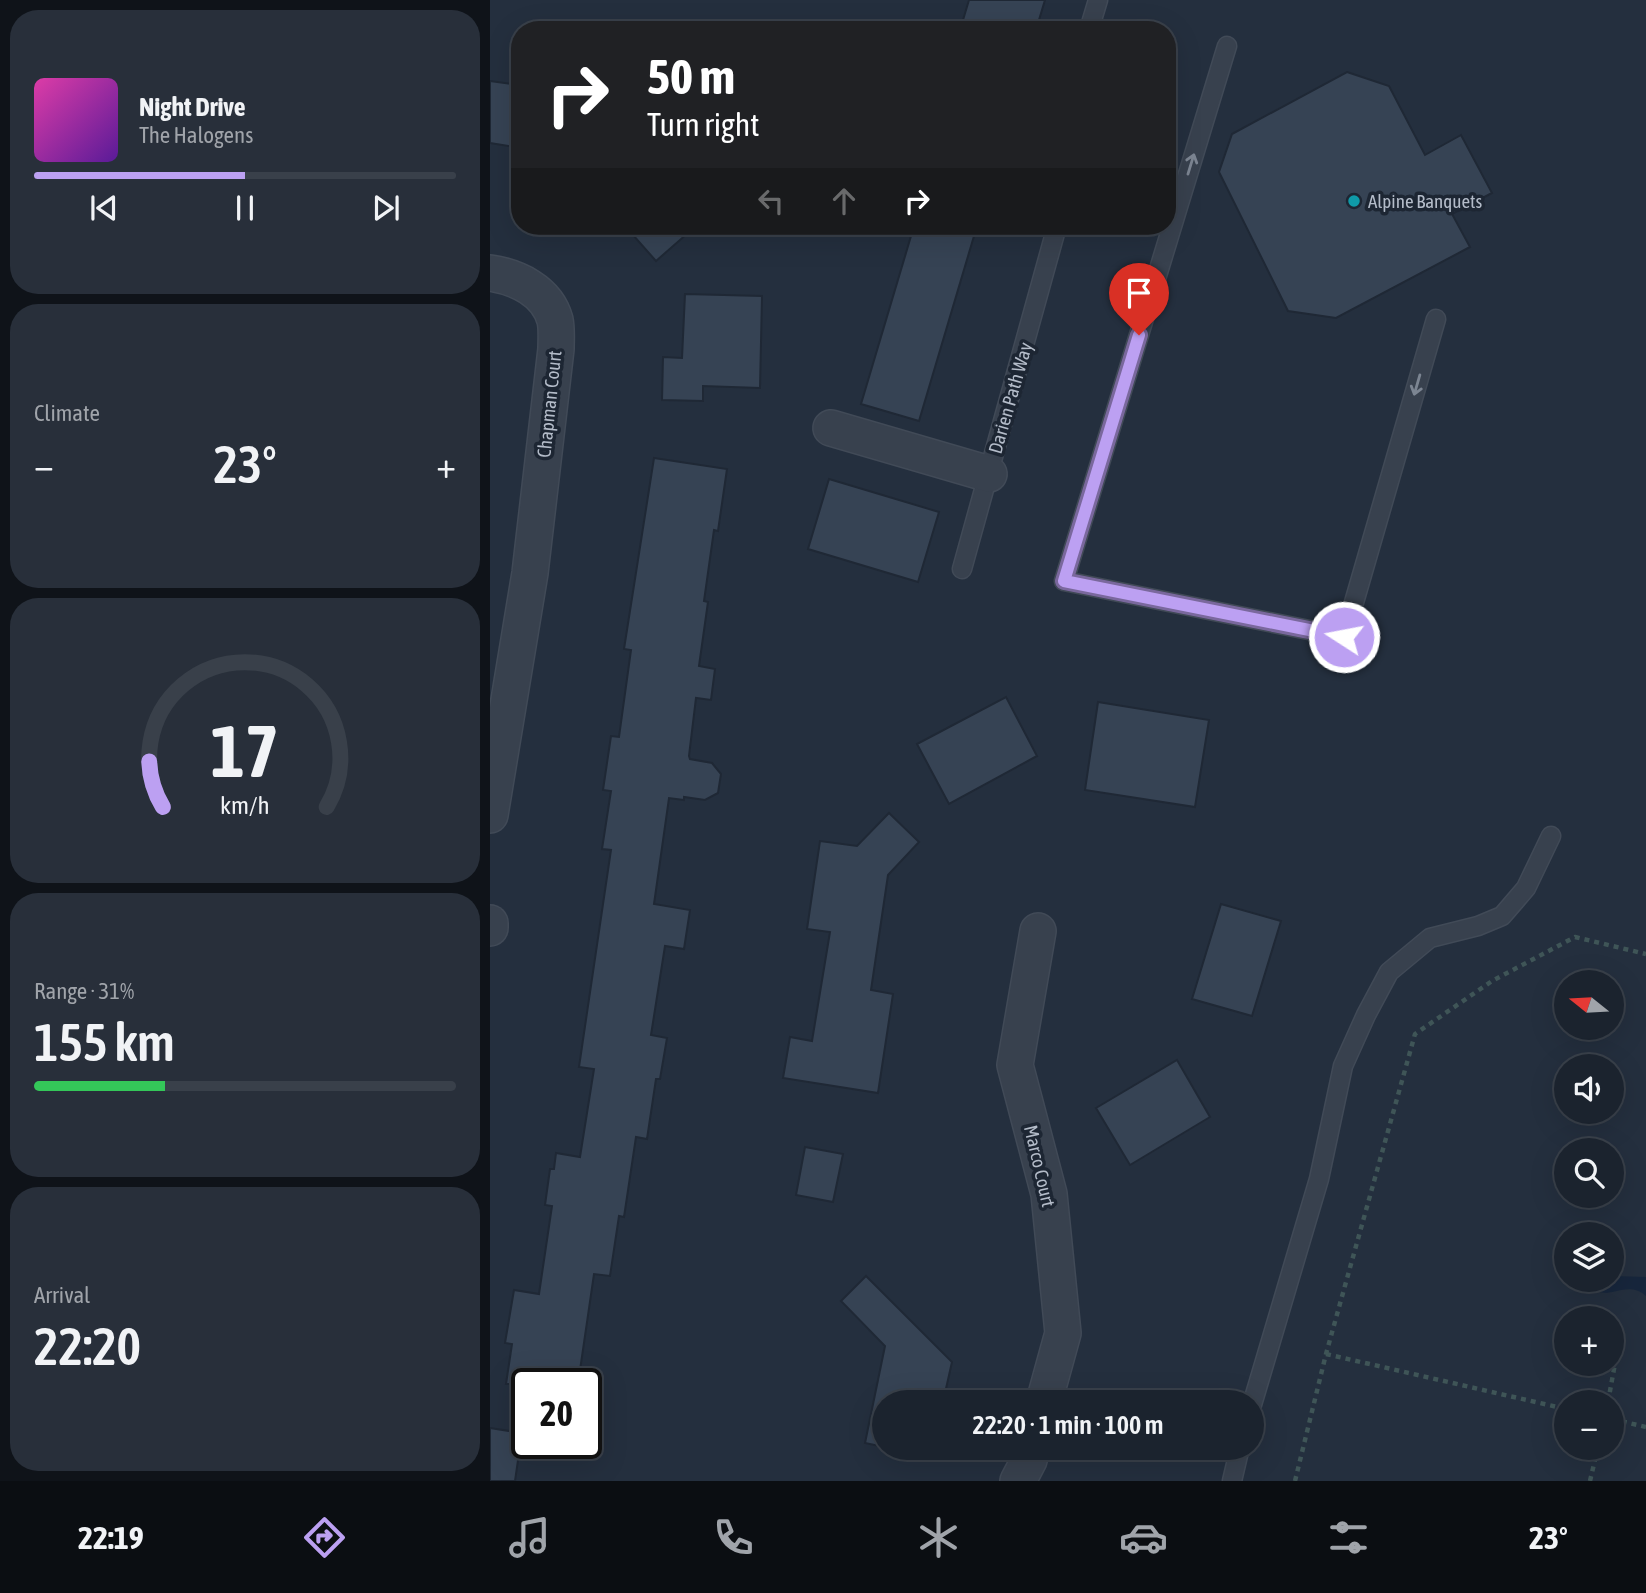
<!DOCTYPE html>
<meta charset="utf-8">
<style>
:root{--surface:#1b232e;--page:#282f3a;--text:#f1f3f6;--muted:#a0a4aa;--line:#39404a;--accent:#bca0f2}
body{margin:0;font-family:"Asap Condensed",sans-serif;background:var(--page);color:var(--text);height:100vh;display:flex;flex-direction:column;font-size:26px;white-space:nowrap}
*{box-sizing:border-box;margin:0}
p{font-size:23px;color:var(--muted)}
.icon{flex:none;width:38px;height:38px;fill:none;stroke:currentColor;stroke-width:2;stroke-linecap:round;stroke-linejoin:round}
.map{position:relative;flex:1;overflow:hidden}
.sheet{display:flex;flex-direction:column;gap:10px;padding:10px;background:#0f1319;width:490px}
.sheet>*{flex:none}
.hud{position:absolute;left:21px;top:21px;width:665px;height:214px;border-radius:28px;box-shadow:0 7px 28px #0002,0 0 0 2px var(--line);background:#202124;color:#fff;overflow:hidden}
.needle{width:46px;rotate:288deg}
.tools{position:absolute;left:1064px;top:970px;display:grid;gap:14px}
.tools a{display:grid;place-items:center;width:70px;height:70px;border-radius:50%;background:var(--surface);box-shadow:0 7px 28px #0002,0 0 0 2px var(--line);font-size:35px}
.speed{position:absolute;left:21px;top:1368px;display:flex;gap:14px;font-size:35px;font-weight:700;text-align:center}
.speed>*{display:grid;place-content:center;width:91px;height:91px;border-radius:50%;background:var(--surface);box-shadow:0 7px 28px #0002,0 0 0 2px var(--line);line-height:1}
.speed .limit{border:4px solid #111;border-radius:10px;background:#fff;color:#111}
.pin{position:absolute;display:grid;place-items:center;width:60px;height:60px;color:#fff;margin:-72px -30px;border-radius:50% 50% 50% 0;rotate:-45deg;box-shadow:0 0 7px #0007}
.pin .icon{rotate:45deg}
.me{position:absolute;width:77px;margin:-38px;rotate:281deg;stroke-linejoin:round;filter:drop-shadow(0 0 5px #0008)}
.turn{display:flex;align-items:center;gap:24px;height:147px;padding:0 21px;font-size:32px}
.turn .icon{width:91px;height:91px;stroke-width:2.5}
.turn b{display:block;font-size:49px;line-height:60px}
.lanes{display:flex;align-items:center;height:66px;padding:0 21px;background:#0003;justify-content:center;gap:35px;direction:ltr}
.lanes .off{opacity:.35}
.big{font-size:52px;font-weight:600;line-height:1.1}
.sheet .widget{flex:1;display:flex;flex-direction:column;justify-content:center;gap:10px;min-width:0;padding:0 24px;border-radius:28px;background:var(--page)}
.sheet .dial{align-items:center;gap:0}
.dial svg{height:182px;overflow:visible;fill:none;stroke:var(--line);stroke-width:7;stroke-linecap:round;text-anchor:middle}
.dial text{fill:var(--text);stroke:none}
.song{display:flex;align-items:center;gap:21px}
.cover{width:84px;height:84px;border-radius:10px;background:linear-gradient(135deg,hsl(320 70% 55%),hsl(270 70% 35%))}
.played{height:7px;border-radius:4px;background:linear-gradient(90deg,var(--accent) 50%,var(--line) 50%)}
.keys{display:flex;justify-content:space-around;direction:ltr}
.heat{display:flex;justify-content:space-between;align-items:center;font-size:38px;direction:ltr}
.charge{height:10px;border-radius:5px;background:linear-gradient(90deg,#34c759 31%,var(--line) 0)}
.trip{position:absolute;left:382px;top:1390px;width:392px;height:70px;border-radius:35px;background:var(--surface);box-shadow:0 7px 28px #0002,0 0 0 2px var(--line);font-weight:600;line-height:70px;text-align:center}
.tabs{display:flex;height:112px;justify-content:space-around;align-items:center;background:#0b0e12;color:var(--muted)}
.tabs .icon{width:49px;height:49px}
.tabs .on{color:var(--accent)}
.tabs b{font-size:32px;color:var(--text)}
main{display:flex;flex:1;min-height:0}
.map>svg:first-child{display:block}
.water{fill:#17263c}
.building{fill:#364354;stroke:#1f2835;stroke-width:2}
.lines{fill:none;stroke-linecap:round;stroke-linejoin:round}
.lane-casing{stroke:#414a57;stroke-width:21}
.street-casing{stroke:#414a57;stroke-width:38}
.path{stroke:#3f5557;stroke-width:4.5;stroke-dasharray:5 5;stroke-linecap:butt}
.lane{stroke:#38414e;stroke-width:18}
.street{stroke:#38414e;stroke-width:35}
.oneway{stroke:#7c8592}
.route-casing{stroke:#7a689d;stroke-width:18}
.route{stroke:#bca0f2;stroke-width:12}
.culture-dot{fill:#0f9aa8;stroke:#1d2633;stroke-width:2.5}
.labels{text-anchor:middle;stroke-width:7;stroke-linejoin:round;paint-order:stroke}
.poi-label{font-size:19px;fill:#b4bcc9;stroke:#1d2633;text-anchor:start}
.street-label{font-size:19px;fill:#b4bcc9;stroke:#1d2633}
</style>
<main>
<section class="sheet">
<div class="widget">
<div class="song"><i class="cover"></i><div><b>Night Drive</b><p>The Halogens</p></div></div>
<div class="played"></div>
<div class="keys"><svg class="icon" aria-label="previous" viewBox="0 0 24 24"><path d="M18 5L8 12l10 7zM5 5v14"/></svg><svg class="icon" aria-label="pause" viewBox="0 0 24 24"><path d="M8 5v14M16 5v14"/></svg><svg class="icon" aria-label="next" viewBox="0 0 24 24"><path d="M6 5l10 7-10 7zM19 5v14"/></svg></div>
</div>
<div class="widget"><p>Climate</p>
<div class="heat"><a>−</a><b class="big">23°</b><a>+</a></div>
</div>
<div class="widget dial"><svg viewBox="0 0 100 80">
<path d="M14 69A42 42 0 1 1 86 69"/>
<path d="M14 69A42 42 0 0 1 8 49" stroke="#bca0f2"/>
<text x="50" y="56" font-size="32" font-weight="700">17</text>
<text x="50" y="72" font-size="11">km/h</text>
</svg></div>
<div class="widget"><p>Range · 31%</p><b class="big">155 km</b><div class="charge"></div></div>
<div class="widget"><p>Arrival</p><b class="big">22:20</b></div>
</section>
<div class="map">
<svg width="1156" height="1481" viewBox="0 0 1156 1481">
<rect width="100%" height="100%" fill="#242f3e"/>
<path class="water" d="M 1122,1276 L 1156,1277 L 1156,1296 C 1140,1281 1123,1296 1110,1292 C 1103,1290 1094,1284 1089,1279 L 1122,1279 Z"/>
<g class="building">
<polygon points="479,0 555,0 546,30 470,30"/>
<polygon points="857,72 899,86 935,155 971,135 1002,193 962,214 980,247 846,318 798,311 729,172 742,134"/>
<polygon points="0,81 30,85 30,148 0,143"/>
<polygon points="135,226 206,226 166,261"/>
<polygon points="424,226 487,226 429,421 371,404"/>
<polygon points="195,294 272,296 270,388 213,386 213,401 172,400 173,357 192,358"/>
<polygon points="164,458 237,469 228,531 224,530 214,601 218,602 209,666 225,669 221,700 206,698 199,756 200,759 222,763 231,774 228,793 215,800 194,797 194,800 179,798 164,904 200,910 194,949 175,946 161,1035 177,1038 170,1079 166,1079 157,1139 146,1137 134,1217 129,1216 120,1276 104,1274 88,1384 16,1384 22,1344 15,1343 24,1290 49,1294 62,1206 55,1205 60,1169 64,1169 66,1153 90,1157 104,1069 89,1067 121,850 112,849 121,791 113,790 121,736 129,737 141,650 134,649"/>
<polygon points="339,479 449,512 428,582 318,549"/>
<polygon points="516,697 547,756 459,804 427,744"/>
<polygon points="608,702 719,720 705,807 595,790"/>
<polygon points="399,813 429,842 398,875 381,990 403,994 388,1093 293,1078 300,1037 322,1041 340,932 317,929 330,841 367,846"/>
<polygon points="731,904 791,921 762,1016 702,999"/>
<polygon points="687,1060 720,1117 640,1165 606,1108"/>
<polygon points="315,1147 353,1154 343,1202 306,1195"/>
<polygon points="376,1276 462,1362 453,1402 394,1402 394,1447 375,1443 395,1346 351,1301"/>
<polygon points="0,1428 32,1433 25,1481 0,1481"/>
</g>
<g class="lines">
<g class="lane-casing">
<g id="lane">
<polyline points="599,30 608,0"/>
<polyline points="737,46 574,581 854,637 946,319"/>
<polyline points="472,569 567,226"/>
<polyline points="761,1408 829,1179 853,1066 876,1015 899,972 940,938 988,926 1012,916 1036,888 1061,836"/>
<polyline points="742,1481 750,1447"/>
</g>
</g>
<g class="street-casing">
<g id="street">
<path d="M 0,273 C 27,277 57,291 65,320 C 67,329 66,340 66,349 L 40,573 L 0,815"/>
<polyline points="341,428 499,474"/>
<polyline points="0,923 0,928"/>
<polyline points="548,931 525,1065 559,1194 573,1333 554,1402"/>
<polyline points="528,1481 539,1460 542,1447"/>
</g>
</g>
<g class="path">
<polyline points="836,1354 1076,1409"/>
<polyline points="1118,1402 1128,1347"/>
<polyline points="1122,1419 1156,1427"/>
<polyline points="805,1481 836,1354 925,1034 1002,981 1085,937 1156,954"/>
<polyline points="1100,1481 1108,1447"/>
</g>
<use href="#lane" class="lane"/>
<use href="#street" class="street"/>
</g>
<defs><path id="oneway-shaft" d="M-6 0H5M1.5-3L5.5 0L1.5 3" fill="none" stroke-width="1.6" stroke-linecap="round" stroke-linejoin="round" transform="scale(1.75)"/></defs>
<g class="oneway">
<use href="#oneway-shaft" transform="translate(701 164) rotate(-73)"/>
<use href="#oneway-shaft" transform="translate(927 385) rotate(106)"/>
</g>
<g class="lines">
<g class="route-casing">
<polyline id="route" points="649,335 574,581 854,637"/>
</g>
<use href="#route" class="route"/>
</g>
<circle class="culture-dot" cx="864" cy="201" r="7"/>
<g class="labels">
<g class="poi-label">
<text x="878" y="208">Alpine Banquets</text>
</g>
<g class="street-label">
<text transform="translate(520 398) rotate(-74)" y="7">Darien Path Way</text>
<text transform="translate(59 404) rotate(-84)" y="7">Chapman Court</text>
<text transform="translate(550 1166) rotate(77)" y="7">Marco Court</text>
</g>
</g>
</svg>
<div class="tools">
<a><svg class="needle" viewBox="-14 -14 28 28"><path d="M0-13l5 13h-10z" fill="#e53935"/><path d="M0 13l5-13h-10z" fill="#a0a4aa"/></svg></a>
<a><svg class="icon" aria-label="sound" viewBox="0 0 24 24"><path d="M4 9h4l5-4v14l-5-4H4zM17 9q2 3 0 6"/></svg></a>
<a><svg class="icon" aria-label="search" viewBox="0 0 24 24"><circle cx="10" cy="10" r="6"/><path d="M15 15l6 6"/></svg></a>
<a><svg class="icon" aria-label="layers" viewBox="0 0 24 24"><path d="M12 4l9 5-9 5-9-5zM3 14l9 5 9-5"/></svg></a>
<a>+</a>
<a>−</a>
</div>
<div class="speed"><div class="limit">20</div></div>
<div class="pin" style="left:649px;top:335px;background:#d93025"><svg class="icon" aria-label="arrive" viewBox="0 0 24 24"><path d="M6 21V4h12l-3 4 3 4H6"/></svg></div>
<svg class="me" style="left:854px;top:637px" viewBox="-20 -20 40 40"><circle r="17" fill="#bca0f2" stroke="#fff" stroke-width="3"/><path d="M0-11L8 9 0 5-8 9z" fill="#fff"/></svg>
<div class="trip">22:20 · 1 min · 100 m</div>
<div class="hud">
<div class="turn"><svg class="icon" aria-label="right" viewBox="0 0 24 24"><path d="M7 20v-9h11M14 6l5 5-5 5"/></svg><div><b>50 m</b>Turn right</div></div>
<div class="lanes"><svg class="icon off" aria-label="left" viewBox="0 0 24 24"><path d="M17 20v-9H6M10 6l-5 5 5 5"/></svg><svg class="icon off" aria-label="ahead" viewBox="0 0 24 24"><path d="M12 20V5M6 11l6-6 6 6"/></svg><svg class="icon" aria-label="right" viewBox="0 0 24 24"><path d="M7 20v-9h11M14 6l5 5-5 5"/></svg></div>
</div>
</div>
</main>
<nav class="tabs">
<b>22:19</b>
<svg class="icon on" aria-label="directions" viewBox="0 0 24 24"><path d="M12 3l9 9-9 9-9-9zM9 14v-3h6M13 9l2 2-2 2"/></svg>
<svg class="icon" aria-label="music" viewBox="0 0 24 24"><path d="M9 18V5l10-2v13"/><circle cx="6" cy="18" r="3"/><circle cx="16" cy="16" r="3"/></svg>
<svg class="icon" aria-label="phone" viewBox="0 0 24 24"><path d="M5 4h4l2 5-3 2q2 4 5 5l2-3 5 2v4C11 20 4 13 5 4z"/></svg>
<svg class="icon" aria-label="climate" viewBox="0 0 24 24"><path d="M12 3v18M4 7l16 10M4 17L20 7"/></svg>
<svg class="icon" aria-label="car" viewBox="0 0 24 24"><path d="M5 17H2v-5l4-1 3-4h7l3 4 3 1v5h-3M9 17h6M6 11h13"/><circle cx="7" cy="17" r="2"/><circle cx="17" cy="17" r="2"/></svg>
<svg class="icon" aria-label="filters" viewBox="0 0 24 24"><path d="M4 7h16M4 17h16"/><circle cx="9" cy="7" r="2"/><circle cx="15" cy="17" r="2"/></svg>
<b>23°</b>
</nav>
